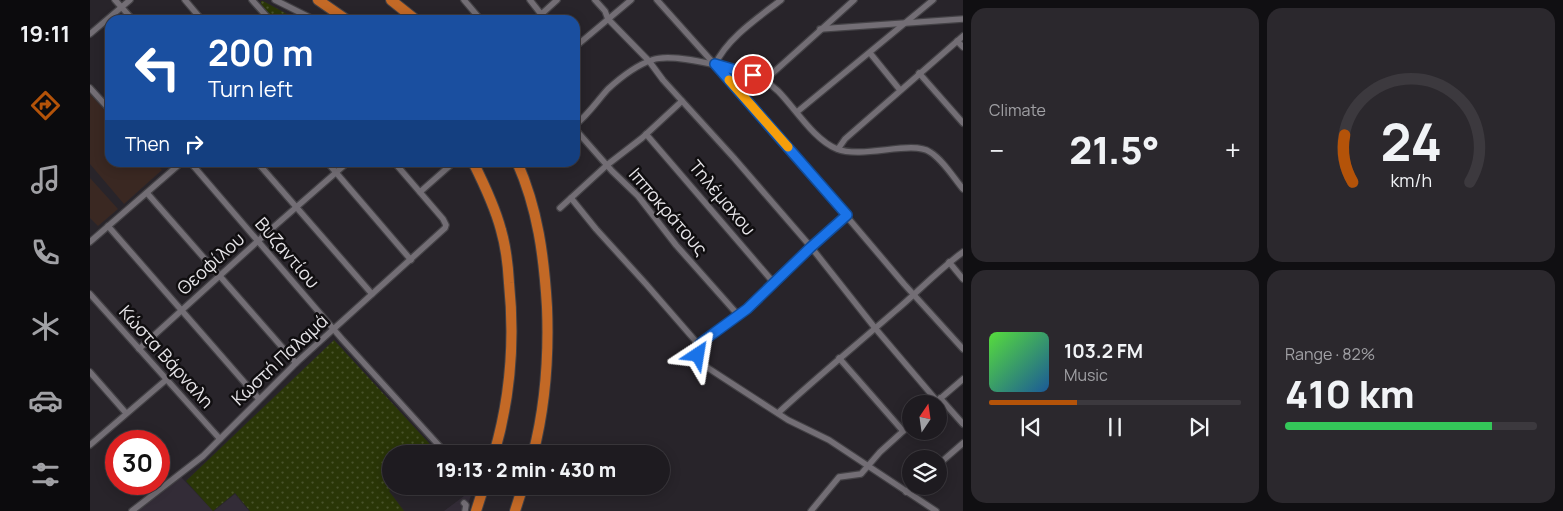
<!DOCTYPE html>
<meta charset="utf-8">
<style>
:root{--surface:#1e1b20;--page:#2b282d;--text:#f1f3f6;--muted:#a1a1a5;--line:#3c393e;--accent:#b45309}
body{margin:0;font-family:Manrope,sans-serif;background:var(--page);color:var(--text);height:100vh;display:flex;flex-direction:column;font-size:19px;white-space:nowrap}
*{box-sizing:border-box;margin:0}
p{font-size:16px;color:var(--muted)}
.icon{flex:none;width:28px;height:28px;fill:none;stroke:currentColor;stroke-width:2;stroke-linecap:round;stroke-linejoin:round}
.map{position:relative;flex:1;overflow:hidden}
.sheet{display:flex;flex-direction:column;gap:8px;padding:8px;background:#100f12;width:600px}
.sheet>*{flex:none}
.banner{position:absolute;left:15px;top:15px;width:475px;height:152px;border-radius:15px;box-shadow:0 2px 12px #0003,0 0 0 1px var(--line);background:#1a4fa0;color:#fff;overflow:hidden}
.needle{width:32px;rotate:13deg}
.tools{position:absolute;left:812px;top:395px;display:grid;gap:10px}
.tools a{display:grid;place-items:center;width:45px;height:45px;border-radius:50%;background:var(--surface);box-shadow:0 2px 12px #0003,0 0 0 1px var(--line);font-size:25px}
.speed{position:absolute;left:15px;top:430px;display:flex;gap:10px;font-size:25px;font-weight:700;text-align:center}
.speed>*{display:grid;place-content:center;width:65px;height:65px;border-radius:50%;background:var(--surface);box-shadow:0 2px 12px #0003,0 0 0 1px var(--line);line-height:1}
.speed .limit{border:8px solid #d22;background:#fff;color:#111}
.pin{position:absolute;display:grid;place-items:center;width:42px;height:42px;color:#fff;margin:-21px;border:2px solid #fff;border-radius:50%;box-shadow:0 1px 5px #0007}
.me{position:absolute;width:55px;margin:-28px;rotate:33deg;stroke-linejoin:round;filter:drop-shadow(0 0 4px #0008)}
.turn{display:flex;align-items:center;gap:18px;height:105px;padding:0 20px;font-size:22px}
.turn .icon{width:65px;height:65px;stroke-width:2.5}
.turn b{display:block;font-size:35px;line-height:42px}
.then{display:flex;align-items:center;height:48px;padding:0 20px;background:#0003;gap:10px;font-size:19px}
.big{font-size:38px;font-weight:800;line-height:1.1}
.sheet .tile{flex:1;display:flex;flex-direction:column;justify-content:center;gap:8px;min-width:0;padding:0 18px;border-radius:15px;background:var(--page)}
.sheet .dial{align-items:center;gap:0}
.dial svg{height:130px;overflow:visible;fill:none;stroke:var(--line);stroke-width:7;stroke-linecap:round;text-anchor:middle}
.dial text{fill:var(--text);stroke:none}
.song{display:flex;align-items:center;gap:15px}
.cover{width:60px;height:60px;border-radius:8px;background:linear-gradient(135deg,hsl(110 70% 55%),hsl(210 70% 35%))}
.played{height:5px;border-radius:2px;background:linear-gradient(90deg,var(--accent) 35%,var(--line) 35%)}
.keys{display:flex;justify-content:space-around;direction:ltr}
.heat{display:flex;justify-content:space-between;align-items:center;font-size:28px;direction:ltr}
.charge{height:8px;border-radius:4px;background:linear-gradient(90deg,#34c759 82%,var(--line) 0)}
.sheet .tiles{flex:1;display:grid;gap:8px;grid-template-columns:repeat(2,1fr)}
.trip{position:absolute;left:292px;top:445px;width:288px;height:50px;border-radius:25px;background:var(--surface);box-shadow:0 2px 12px #0003,0 0 0 1px var(--line);font-weight:800;line-height:50px;text-align:center}
main{display:flex;flex:1;min-height:0}
.menu{display:flex;flex-direction:column;width:90px;justify-content:space-around;align-items:center;background:#0c0b0d;color:var(--muted)}
.menu .icon{width:35px;height:35px}
.menu .selected{color:var(--accent)}
.menu b{font-size:22px;color:var(--text)}
.map>svg:first-child{display:block}
.built{fill:#332c37}
.education{fill:#3a2822}
.grass{fill:url(#grass-dots)}
.lines{fill:none;stroke-linecap:round;stroke-linejoin:round}
.street-casing{stroke:#434145;stroke-width:8}
.highway-casing{stroke:#434145;stroke-width:12}
.street{stroke:#736e75;stroke-width:5.5}
.highway{stroke:#c36926;stroke-width:10}
.route-casing{stroke:#114b97;stroke-width:12}
.route{stroke:#1a73e8;stroke-width:9}
.slow{stroke:#f59e0b;stroke-width:9}
.labels{text-anchor:middle;stroke-width:5;stroke-linejoin:round;paint-order:stroke}
.street-label{font-size:18px;fill:#e6e4e8;stroke:#100e10}
</style>
<main>
<nav class="menu">
<b>19:11</b>
<svg class="icon selected" aria-label="directions" viewBox="0 0 24 24"><path d="M12 3l9 9-9 9-9-9zM9 14v-3h6M13 9l2 2-2 2"/></svg>
<svg class="icon" aria-label="music" viewBox="0 0 24 24"><path d="M9 18V5l10-2v13"/><circle cx="6" cy="18" r="3"/><circle cx="16" cy="16" r="3"/></svg>
<svg class="icon" aria-label="phone" viewBox="0 0 24 24"><path d="M5 4h4l2 5-3 2q2 4 5 5l2-3 5 2v4C11 20 4 13 5 4z"/></svg>
<svg class="icon" aria-label="climate" viewBox="0 0 24 24"><path d="M12 3v18M4 7l16 10M4 17L20 7"/></svg>
<svg class="icon" aria-label="car" viewBox="0 0 24 24"><path d="M5 17H2v-5l4-1 3-4h7l3 4 3 1v5h-3M9 17h6M6 11h13"/><circle cx="7" cy="17" r="2"/><circle cx="17" cy="17" r="2"/></svg>
<svg class="icon" aria-label="filters" viewBox="0 0 24 24"><path d="M4 7h16M4 17h16"/><circle cx="9" cy="7" r="2"/><circle cx="15" cy="17" r="2"/></svg>
</nav>
<div class="map">
<svg width="873" height="511" viewBox="0 0 873 511">
<defs>
<pattern id="grass-dots" width="8" height="8" patternUnits="userSpaceOnUse" patternTransform="scale(1.25)"><rect width="8" height="8" fill="#2a3607"/><path d="M2 2h.1M6 6h.1" fill="none" stroke="#49532b" stroke-width="1.8" stroke-linecap="round"/></pattern>
</defs>
<rect width="100%" height="100%" fill="#28242a"/>
<g class="built">
<polygon points="91,477 123,511 47,511"/>
<polygon points="378,493 381,496 375,511 354,511"/>
<polygon points="145,494 159,511 124,511"/>
</g>
<g class="education">
<polygon points="0,94 20,116 20,162 65,163 72,170 34,204 0,164"/>
<polygon points="0,178 28,209 8,226 0,218"/>
</g>
<g class="grass">
<polygon points="171,1 173,1 208,20 184,20 171,4"/>
<polygon points="244,340 349,454 301,454 301,486 306,486 299,491 314,511 160,511 145,493 123,511 96,481"/>
</g>
<g class="lines">
<g class="street-casing">
<g id="street">
<polyline points="25,0 43,20"/>
<polyline points="95,0 112,20"/>
<polyline points="162,0 180,20"/>
<polyline points="185,0 225,20"/>
<polyline points="374,0 391,20"/>
<polyline points="440,0 451,14"/>
<polyline points="505,0 515,11 518,19 559,61 573,80 644,158 721,247 785,328 847,401"/>
<polyline points="567,0 686,133 814,284 873,349"/>
<polyline points="445,20 467,0"/>
<polyline points="730,29 873,19"/>
<polyline points="0,34 40,0"/>
<polyline points="867,41 873,47"/>
<polyline points="485,47 541,0"/>
<polyline points="780,53 810,90"/>
<path d="M 625,65 C 636,39 669,17 691,0"/>
<polyline points="829,73 873,123"/>
<polyline points="675,80 764,0"/>
<polyline points="0,88 20,110"/>
<polyline points="707,112 843,0"/>
<path d="M 485,125 C 498,115 507,101 518,89 C 530,78 547,65 562,60 C 577,54 614,62 630,66 C 652,71 670,74 688,91 C 705,108 724,140 747,149 C 773,159 822,140 840,152 C 853,160 863,177 873,189"/>
<polyline points="485,129 522,171 548,196 586,245 649,316"/>
<polyline points="556,134 684,283"/>
<polyline points="748,149 755,139 873,36"/>
<polyline points="100,162 252,339 354,451"/>
<polyline points="167,162 282,294"/>
<polyline points="237,162 321,260"/>
<polyline points="330,192 364,162"/>
<polyline points="57,193 206,363"/>
<polyline points="481,198 506,229 556,284 609,345"/>
<polyline points="470,208 517,165 552,138 592,101"/>
<path d="M 757,215 L 721,247 L 657,309 L 610,343 C 605,353 610,362 618,368 L 698,420 L 739,440 L 846,511"/>
<polyline points="18,226 169,399"/>
<polyline points="0,242 92,162"/>
<polyline points="859,262 873,279"/>
<polyline points="0,294 130,439"/>
<polyline points="49,349 179,231 258,162"/>
<polyline points="749,358 813,431"/>
<polyline points="0,372 36,413"/>
<polyline points="850,398 873,424"/>
<polyline points="844,404 873,379"/>
<path d="M 688,413 C 726,378 765,346 804,312 C 827,293 848,270 873,252"/>
<polyline points="0,445 77,379"/>
<polyline points="849,464 873,443"/>
<polyline points="816,492 822,486"/>
<polyline points="374,503 376,505 375,511"/>
<polyline points="42,511 113,456 206,363 355,228 356,225 353,219 304,162"/>
<polyline points="721,511 749,477 771,474 790,452 821,424"/>
</g>
</g>
<g class="highway-casing">
<g id="highway">
<polyline points="228,0 257,20"/>
<polyline points="301,0 326,20"/>
<path d="M 383,162 C 394,184 405,207 411,230 C 416,247 418,265 419,283 C 425,342 421,396 404,454"/>
<path d="M 427,162 C 448,209 454,257 457,307 C 459,358 456,404 443,454"/>
<polyline points="386,511 394,486"/>
<polyline points="425,511 433,486"/>
</g>
</g>
<use href="#street" class="street"/>
<use href="#highway" class="highway"/>
</g>
<g class="lines">
<g class="route-casing">
<polyline id="route" points="608,355 609,345 613,341 657,309 721,247 757,215 625,64 663,75"/>
</g>
<use href="#route" class="route"/>
<polyline class="slow" points="639,80 698,147"/>
</g>
<g class="labels">
<g class="street-label">
<text transform="translate(632 198) rotate(50)" y="6">Τηλέμαχου</text>
<text transform="translate(578 212) rotate(49)" y="6">Ιπποκράτους</text>
<text transform="translate(197 253) rotate(49)" y="6">Βυζαντίου</text>
<text transform="translate(121 264) rotate(-42)" y="6">Θεοφίλου</text>
<text transform="translate(76 357) rotate(48)" y="6">Κώστα Βάρναλη</text>
<text transform="translate(190 360) rotate(-43)" y="6">Κωστή Παλαμά</text>
</g>
</g>
</svg>
<div class="tools">
<a><svg class="needle" viewBox="-14 -14 28 28"><path d="M0-13l5 13h-10z" fill="#e53935"/><path d="M0 13l5-13h-10z" fill="#a1a1a5"/></svg></a>
<a><svg class="icon" aria-label="layers" viewBox="0 0 24 24"><path d="M12 4l9 5-9 5-9-5zM3 14l9 5 9-5"/></svg></a>
</div>
<div class="speed"><div class="limit">30</div></div>
<div class="pin" style="left:663px;top:75px;background:#d93025"><svg class="icon" aria-label="arrive" viewBox="0 0 24 24"><path d="M6 21V4h12l-3 4 3 4H6"/></svg></div>
<svg class="me" style="left:608px;top:355px" viewBox="-20 -20 40 40"><path d="M0-17L14 15 0 8-14 15z" fill="#1a73e8" stroke="#fff" stroke-width="4"/></svg>
<div class="trip">19:13 · 2 min · 430 m</div>
<div class="banner">
<div class="turn"><svg class="icon" aria-label="left" viewBox="0 0 24 24"><path d="M17 20v-9H6M10 6l-5 5 5 5"/></svg><div><b>200 m</b>Turn left</div></div>
<div class="then">Then<svg class="icon" aria-label="right" viewBox="0 0 24 24"><path d="M7 20v-9h11M14 6l5 5-5 5"/></svg></div>
</div>
</div>
<section class="sheet">
<div class="tiles">
<div class="tile"><p>Climate</p>
<div class="heat"><a>−</a><b class="big">21.5°</b><a>+</a></div>
</div>
<div class="tile dial"><svg viewBox="0 0 100 80">
<path d="M14 69A42 42 0 1 1 86 69"/>
<path d="M14 69A42 42 0 0 1 9 40" stroke="#b45309"/>
<text x="50" y="56" font-size="32" font-weight="700">24</text>
<text x="50" y="72" font-size="11">km/h</text>
</svg></div>
<div class="tile">
<div class="song"><i class="cover"></i><div><b>103.2 FM</b><p>Music</p></div></div>
<div class="played"></div>
<div class="keys"><svg class="icon" aria-label="previous" viewBox="0 0 24 24"><path d="M18 5L8 12l10 7zM5 5v14"/></svg><svg class="icon" aria-label="pause" viewBox="0 0 24 24"><path d="M8 5v14M16 5v14"/></svg><svg class="icon" aria-label="next" viewBox="0 0 24 24"><path d="M6 5l10 7-10 7zM19 5v14"/></svg></div>
</div>
<div class="tile"><p>Range · 82%</p><b class="big">410 km</b><div class="charge"></div></div>
</div>
</section>
</main>
